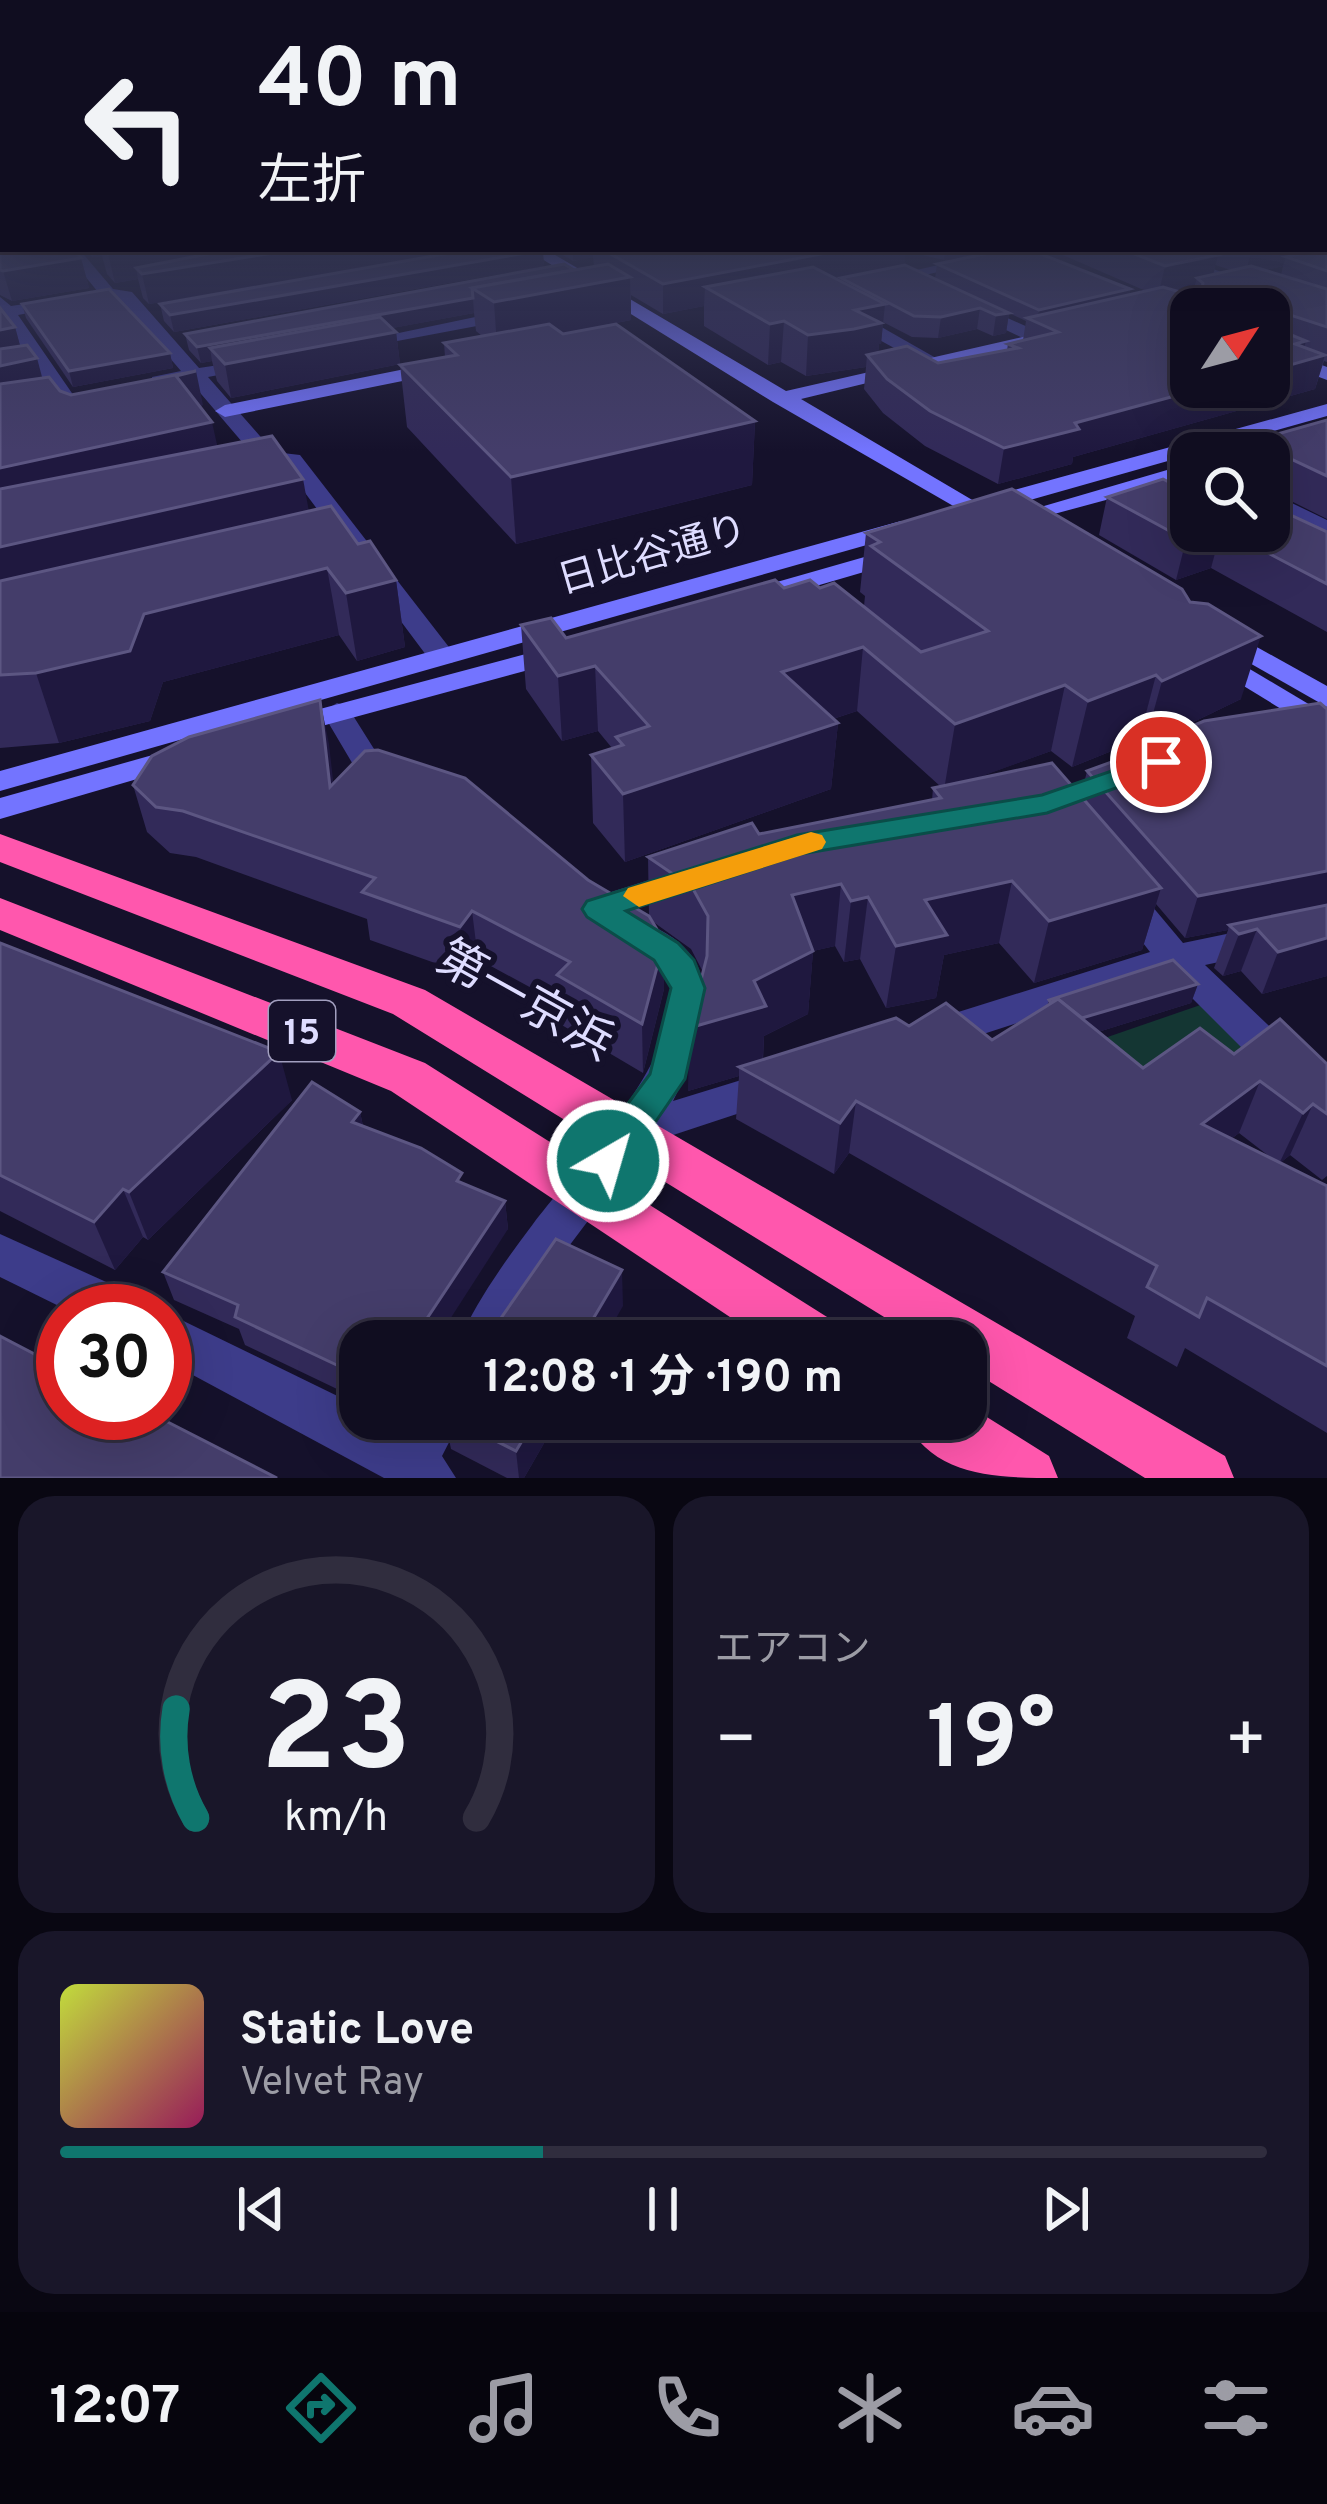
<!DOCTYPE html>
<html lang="ja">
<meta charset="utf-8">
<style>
:root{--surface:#100d20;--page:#191629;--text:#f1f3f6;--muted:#9c9ca5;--line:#302d3e;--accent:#0f766e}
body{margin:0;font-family:Overpass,"Noto Sans JP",sans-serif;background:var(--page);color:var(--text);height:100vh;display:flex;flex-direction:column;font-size:45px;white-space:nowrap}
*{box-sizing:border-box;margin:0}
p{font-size:39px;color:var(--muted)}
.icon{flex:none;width:66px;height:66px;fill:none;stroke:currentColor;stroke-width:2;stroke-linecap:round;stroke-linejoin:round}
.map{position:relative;height:1478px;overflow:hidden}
.details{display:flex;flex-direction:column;gap:18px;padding:18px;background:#090712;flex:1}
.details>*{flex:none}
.banner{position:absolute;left:0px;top:0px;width:1329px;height:252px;box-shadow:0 12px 48px #0002,0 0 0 3px var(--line);background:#100d20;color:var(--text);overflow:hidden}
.needle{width:78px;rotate:54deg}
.fabs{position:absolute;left:1170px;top:288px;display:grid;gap:24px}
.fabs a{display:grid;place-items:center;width:120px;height:120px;border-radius:24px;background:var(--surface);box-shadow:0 12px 48px #0002,0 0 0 3px var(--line);font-size:60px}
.speed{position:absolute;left:36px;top:1284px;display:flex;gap:24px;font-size:60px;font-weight:700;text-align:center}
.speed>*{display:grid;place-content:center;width:156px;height:156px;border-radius:50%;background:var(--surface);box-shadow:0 12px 48px #0002,0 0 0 3px var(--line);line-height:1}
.speed .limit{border:18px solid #d22;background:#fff;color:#111}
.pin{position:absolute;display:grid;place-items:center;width:102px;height:102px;color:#fff;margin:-51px;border:6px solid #fff;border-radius:50%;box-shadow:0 3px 12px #0007}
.me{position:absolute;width:132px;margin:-66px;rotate:38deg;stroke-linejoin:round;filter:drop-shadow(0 0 9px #0008)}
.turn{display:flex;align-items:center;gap:42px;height:252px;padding:0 60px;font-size:54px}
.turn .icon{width:156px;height:156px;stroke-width:2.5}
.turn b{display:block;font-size:84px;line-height:102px}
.big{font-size:90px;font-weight:700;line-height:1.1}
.details .widget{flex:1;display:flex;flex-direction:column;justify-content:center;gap:18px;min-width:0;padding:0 42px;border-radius:36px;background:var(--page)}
.details .dial{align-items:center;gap:0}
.dial svg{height:312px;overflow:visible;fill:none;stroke:var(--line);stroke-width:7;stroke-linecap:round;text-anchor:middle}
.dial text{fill:var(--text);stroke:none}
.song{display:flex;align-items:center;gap:36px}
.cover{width:144px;height:144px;border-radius:18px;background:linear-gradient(135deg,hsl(70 70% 55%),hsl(330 70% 35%))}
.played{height:12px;border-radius:6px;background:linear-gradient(90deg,var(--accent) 40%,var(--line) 40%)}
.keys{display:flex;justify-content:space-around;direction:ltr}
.heat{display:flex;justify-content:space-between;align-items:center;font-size:66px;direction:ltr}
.details .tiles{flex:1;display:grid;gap:18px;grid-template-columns:1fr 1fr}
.widget:last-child{grid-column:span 2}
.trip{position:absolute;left:339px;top:1320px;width:648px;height:120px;border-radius:36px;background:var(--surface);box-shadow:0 12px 48px #0002,0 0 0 3px var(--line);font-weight:700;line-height:120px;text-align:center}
.dock{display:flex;height:192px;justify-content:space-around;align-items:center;background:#06050d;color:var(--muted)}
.dock .icon{width:84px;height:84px}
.dock .selected{color:var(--accent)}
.dock b{font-size:54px;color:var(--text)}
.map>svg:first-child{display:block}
.green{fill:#143633}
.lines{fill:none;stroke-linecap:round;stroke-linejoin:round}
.street{fill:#3d3c8a;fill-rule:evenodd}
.secondary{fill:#7374ff;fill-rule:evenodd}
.highway{fill:#ff57ad;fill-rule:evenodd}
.wall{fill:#322a59;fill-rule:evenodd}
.shaded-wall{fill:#1f183f}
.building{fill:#443d6a;stroke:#5c5682;stroke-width:3}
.route{fill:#0f766e;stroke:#0a4d48;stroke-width:3}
.slow{fill:#f59e0b}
.labels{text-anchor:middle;stroke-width:12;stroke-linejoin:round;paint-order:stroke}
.shield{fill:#15112b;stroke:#a29fbf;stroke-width:3}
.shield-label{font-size:36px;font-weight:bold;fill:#dedcff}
.street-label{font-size:39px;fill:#dedcff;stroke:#15112b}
.near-street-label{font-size:48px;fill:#dedcff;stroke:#15112b}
</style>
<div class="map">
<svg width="1327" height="1478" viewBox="0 0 1327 1478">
<rect width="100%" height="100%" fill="#15112b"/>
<polygon class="green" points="1212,1001 1270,1058 1136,1105 1067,1051"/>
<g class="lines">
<g class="street">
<polygon points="63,249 79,249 113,289 132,292 199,368 260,359 260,367 208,377 274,452 300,455 452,651 456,657 452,663 432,663 285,466 260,463 190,381 152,385 152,377 181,371 120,300 102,297"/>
<polygon points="1008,249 1039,249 881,285 873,280"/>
<polygon points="1133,249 1156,249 1327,309 1327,320"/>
<polygon points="0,297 11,306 65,298 65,306 18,315 85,412 93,414 93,422 73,423 0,318"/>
<polygon points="970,301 1041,333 1044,337 1029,341 964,310 964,302"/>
<polygon points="513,309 522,314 519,318 360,348 351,343"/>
<polygon points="843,312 855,312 943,362 927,366 843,320"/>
<polygon points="1269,492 1327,520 1327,536 1269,508"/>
<polygon points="337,703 347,706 386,768 401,772 406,779 401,786 364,783 322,712"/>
<polygon points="684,869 696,873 701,881 696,889 598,921 586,918 580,909 586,900"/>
<polygon points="1124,884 1136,887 1183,943 1327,913 1327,939 1205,965 1327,1081 1327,1124 1313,1119 1168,974 934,1050 920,1046 915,1035 920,1024 1150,952 1107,896 1112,887"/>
<path d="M 632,919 C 734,949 710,1028 673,1101 L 774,1070 L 788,1075 L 794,1086 L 788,1097 L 646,1144 L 563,1254 L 509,1341 L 459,1341 C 477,1300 506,1260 533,1224 C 572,1172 691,1050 668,980 C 660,956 626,953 614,932 L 619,923 Z"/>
<polygon points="0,1234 135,1295 141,1311 69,1311 0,1277"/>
<polygon points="165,1312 360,1407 360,1419 384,1419 401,1429 407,1419 461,1419 442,1456 456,1478 384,1478 165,1360"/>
</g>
<g class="secondary">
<polygon points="526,249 545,249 786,391 1066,327 1066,335 801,399 974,501 1327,404 1327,416 991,511 1003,518 1191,463 1191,477 995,530 773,402"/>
<polygon points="1269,345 1327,367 1327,380 1269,358"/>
<polygon points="440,362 447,364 447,372 225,417 215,411 225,405"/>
<polygon points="901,521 913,528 909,533 0,791 0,771"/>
<polygon points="903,546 915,553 912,558 747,606 734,598 738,593"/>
<polygon points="1221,627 1327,686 1327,707 1211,641 1208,635 1211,629"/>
<polygon points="563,644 577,652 573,658 285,736 270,727 275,721"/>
<polygon points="1216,649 1327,715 1327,737 1206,663 1202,657"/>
<polygon points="181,747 196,756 192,763 0,819 0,798"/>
</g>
<g class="highway">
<polygon points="0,834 425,990 1225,1456 1234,1478 1145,1478 966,1367 966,1341 923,1341 393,1014 0,862"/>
<polygon points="0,898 425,1063 835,1322 844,1341 766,1341 391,1091 0,930"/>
<path d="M 966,1404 L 1049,1456 L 1058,1478 C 1000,1478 932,1478 905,1419 L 966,1419 Z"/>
</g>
</g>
<g class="wall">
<polygon points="0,244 81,258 89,288 12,301 0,295"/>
<path d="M 1327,247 L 1327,362 L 1324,361 L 1315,389 L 1073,457 L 1072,464 L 998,484 L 925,446 L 883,413 L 864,389 L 866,367 L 806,376 L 781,362 L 768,365 L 704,326 L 704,306 L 663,314 L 631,295 L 631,320 L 562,334 L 755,421 L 752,485 L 516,544 L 407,427 L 400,365 L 445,357 L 444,343 L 482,336 L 476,331 L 474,313 L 392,328 L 396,332 L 400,364 L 231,398 L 217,381 L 212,361 L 201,363 L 189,350 L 185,334 L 594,266 L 593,257 L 573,261 L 553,249 L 1028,249 L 1130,289 L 1129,295 L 1146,291 L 1049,249 L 1326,249 ZM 905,251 L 944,260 L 1000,251 L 937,264 L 935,279 L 904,265 ZM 1215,265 L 1231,270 L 1213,275 ZM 1283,266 L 1281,275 L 1265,270 ZM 1194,288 L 1193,295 L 1179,291 ZM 1009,313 L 1026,321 L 1023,340 L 1008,344 L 1007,350 L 938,363 L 878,353 L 879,344 L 881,344 L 883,322 L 912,337 L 938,338 L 977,329 L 993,336 L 1006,333 Z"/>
<polygon points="84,249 542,249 544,266 174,332 164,321 160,304 447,254 149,304 143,298 138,279 115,283 107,274 102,256 93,257"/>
<polygon points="22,304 170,353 173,368 73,387 26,318"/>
<polygon points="0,308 15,327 20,346 42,378 60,391 71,395 203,405 199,406 218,447 358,544 396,580 405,647 357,661 339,635 163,682 150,721 59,743 0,748"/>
<polygon points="1327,420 1327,519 1269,490 1269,453 1250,453 1253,441"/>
<polygon points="1107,497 1191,531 1327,532 1327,632 1211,568 1176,580 1099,535"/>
<path d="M 866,533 L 1241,699 L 1144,746 L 1139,740 L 1072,767 L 1051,751 L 973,779 L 1081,796 L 1087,771 L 1123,767 L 1172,755 L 1178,732 L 1204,721 L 1327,976 L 1262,994 L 1241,971 L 1223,976 L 1214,968 L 1228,930 L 1185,938 L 1156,904 L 1142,950 L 1034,983 L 999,943 L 944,955 L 936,998 L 886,1008 L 860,959 L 844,962 L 835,946 L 813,951 L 808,1014 L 764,1036 L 763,1060 L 909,1026 L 992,1040 L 1047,1006 L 1049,1000 L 1198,984 L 1191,1003 L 1098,1032 L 1143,1068 L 1234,1054 L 1327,1064 L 1327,1176 L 1322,1180 L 1290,1155 L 1280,1163 L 1327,1186 L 1327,1433 L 1185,1348 L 1177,1367 L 1127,1338 L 1135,1316 L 849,1153 L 834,1174 L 736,1119 L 739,1076 L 688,1091 L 703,972 L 691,949 L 652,921 L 664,989 L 643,1073 L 560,1024 L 559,1003 L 478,959 L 466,974 L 370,940 L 367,919 L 196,857 L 170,853 L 147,832 L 133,785 L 320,700 L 333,784 L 588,880 L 649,916 L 648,857 L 932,800 L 933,788 L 940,786 L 857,711 L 833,719 L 838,723 L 831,789 L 625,862 L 593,823 L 591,755 L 612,748 L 598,731 L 562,741 L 526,689 L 521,625 L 566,638 L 784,588 L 820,588 L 923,652 L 864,606 L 865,596 L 860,592 ZM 1239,1133 L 1274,1160 L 1231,1139 Z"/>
<polygon points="0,943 292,1100 148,1240 143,1237 115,1270 0,1211"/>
<polygon points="360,1112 363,1126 464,1184 505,1201 508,1229 360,1341 360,1400 245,1345 239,1329 174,1300 163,1272"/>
<polygon points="445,1419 558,1419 524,1478 507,1478 451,1449"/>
</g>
<g class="shaded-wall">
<polygon points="91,249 100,249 102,256 93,257"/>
<polygon points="103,249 474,249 149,304 142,274 136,268 138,279 115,283 108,254"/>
<polygon points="573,249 593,249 593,257 573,261"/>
<polygon points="847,249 906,249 904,266 730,301 705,287 704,306 663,314 663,284"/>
<polygon points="945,249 1011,249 944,260"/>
<polygon points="1252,249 1323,249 1286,257 1283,266 1245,275"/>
<polygon points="543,250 544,266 174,332 170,315"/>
<polygon points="1218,255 1211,284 1203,283 1197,278 1194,288 1158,296 1165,266"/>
<polygon points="81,258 89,288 12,301 3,271"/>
<polygon points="630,277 631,320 497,346 494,302"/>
<polygon points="1130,289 1127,305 1037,323 1039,310"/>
<polygon points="473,298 474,313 220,360 210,348 212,361 201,363 197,347"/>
<polygon points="885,304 881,344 879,344 877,364 867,355 866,367 806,376 808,335 855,310"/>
<polygon points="980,308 977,329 938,338 941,317"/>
<polygon points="1009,313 1006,333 993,336 996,315"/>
<polygon points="784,321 781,362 768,365 770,324"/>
<polygon points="15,327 24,360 0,364 0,330"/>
<polygon points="396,332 400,364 231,398 225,364"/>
<polygon points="1306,341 1300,362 1325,355 1315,389 1073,457 1072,464 998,484 1004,448 1075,423 1208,387 1269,387 1269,371 1295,344"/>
<polygon points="170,353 173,368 73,387 69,371"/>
<polygon points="37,358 46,392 0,401 0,366"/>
<polygon points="196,371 203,405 183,410 176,376"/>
<polygon points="755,421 752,485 516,544 511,477"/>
<polygon points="212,422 220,458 0,507 0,468"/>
<polygon points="303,479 310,517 0,590 0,547"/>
<polygon points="1214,531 1221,531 1211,568 1176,580 1186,540"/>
<polygon points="327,568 339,635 163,682 150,721 59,743 36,673 144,614"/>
<polygon points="396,580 405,647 357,661 346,593"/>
<polygon points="1261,636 1241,699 1144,746 1162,681"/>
<polygon points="863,647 857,711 778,737 782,672"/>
<polygon points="595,666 598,731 562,741 558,676"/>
<polygon points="1156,675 1139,740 1072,767 1088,701"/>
<polygon points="1065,685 1051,751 944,790 955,724"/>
<polygon points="320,700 329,744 339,833 330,787"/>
<polygon points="838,723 831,789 625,862 623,794"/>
<polygon points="1327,871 1327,910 1229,925 1228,930 1185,938 1198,896"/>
<polygon points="1012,881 999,943 944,955 936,998 886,1008 896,946 925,900"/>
<polygon points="841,884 835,946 787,957 792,895"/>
<polygon points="1161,888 1142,950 1034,983 1049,921"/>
<polygon points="868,897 860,959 844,962 851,901"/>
<polygon points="472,911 478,959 466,974 460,927"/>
<polygon points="1257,929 1241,971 1223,976 1239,934"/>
<polygon points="1327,938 1327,976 1262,994 1278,952"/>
<polygon points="664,941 664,989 643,1073 642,1024"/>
<polygon points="813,951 808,1014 764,1036 762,1068 739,1067 739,1076 688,1091 689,1028 754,981"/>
<polygon points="1198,984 1191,1003 1098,1032 1066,1023"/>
<polygon points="279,1052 292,1100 148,1240 129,1192"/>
<polygon points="1260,1081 1239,1133 1182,1176 1202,1124"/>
<polygon points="856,1101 849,1153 834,1174 840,1123"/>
<polygon points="1313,1104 1290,1155 1279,1164 1303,1113"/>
<polygon points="360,1112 366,1140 352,1122"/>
<polygon points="123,1189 143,1237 115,1270 94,1222"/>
<polygon points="505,1201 508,1229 436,1341 412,1341"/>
<polygon points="622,1270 623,1306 603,1341 580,1341"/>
<polygon points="535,1419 558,1419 524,1478 519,1478 516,1451"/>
</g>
<g class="building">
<polygon points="1326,247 1327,271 1286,257 1326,249"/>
<polygon points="24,249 73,249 81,258 3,271 0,270 0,253"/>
<polygon points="103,249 138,249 108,254"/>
<polygon points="233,249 298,249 142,274 136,268"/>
<polygon points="473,249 543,250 170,315 160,304"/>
<polygon points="602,249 847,249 663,284"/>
<polygon points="1008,249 1028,249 1130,289 1039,310 937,264"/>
<polygon points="1122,249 1203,249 1218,255 1165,266"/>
<polygon points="564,264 574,270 472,288 473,298 197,347 185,334"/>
<polygon points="608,264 630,277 494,302 472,288"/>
<polygon points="905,265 1009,313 996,315 980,308 941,317 914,316 841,278"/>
<polygon points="1251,266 1327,289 1327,327 1275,310 1274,328 1306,341 1295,344 1325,355 1269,371 1269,309 1191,309 1191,387 1208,387 1075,423 1079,429 1004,448 930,411 887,379 867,355 907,346 938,363 1018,348 1008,344 1058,332 1027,318 1163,287 1201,298 1203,283 1197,278"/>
<polygon points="813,267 885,304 855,310 881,323 854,329 808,335 784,321 770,324 705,287"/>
<polygon points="109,289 170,353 69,371 22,304"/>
<polygon points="0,308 15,327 0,330"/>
<polygon points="380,317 396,332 225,364 210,348"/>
<polygon points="549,324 563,334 616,324 755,421 511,477 400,365 457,355 444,343"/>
<polygon points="27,345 37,358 0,366 0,349"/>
<polygon points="196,371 176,376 212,422 0,468 0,384 49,377 60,391 71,395"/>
<polygon points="1327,420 1327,476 1253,441"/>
<polygon points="272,436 303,479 0,547 0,489"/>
<polygon points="1163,479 1184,490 1191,487 1191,531 1214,531 1186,540 1107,497"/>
<polygon points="1012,489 1182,589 1190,602 1208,604 1261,636 1162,681 1156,675 1088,701 1065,685 955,724 863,647 782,672 838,723 623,794 591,755 623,745 616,737 649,726 595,666 558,676 521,625 551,618 566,638 775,580 784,588 810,580 820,588 834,583 921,652 988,631 871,546 880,542 866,533"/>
<polygon points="1269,505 1327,532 1327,584 1226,531 1269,531"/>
<polygon points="331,506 358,544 370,541 396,580 346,593 327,568 144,614 130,651 36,673 0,675 0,581"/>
<polygon points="320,700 330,787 365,751 378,750 465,778 588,880 649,916 664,941 642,1024 557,975 570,962 472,911 460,927 362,892 375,878 183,811 156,807 133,785 152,756 189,737"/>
<polygon points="1320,703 1327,709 1327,871 1198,896 1087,771 1117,760 1123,767 1195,750 1178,732 1204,721"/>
<polygon points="1052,763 1161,888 1049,921 1012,881 925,900 947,935 896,946 868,897 851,901 841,884 792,895 813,951 754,981 766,1006 689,1028 707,956 708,916 692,887 648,857 752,823 759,834 941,798 933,788"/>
<polygon points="1327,905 1327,938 1278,952 1257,929 1239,934 1229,925"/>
<polygon points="0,943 279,1052 129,1192 123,1189 94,1222 0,1175"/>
<polygon points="1173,960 1198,984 1082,1018 1058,999 1051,1003 1049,1000"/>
<polygon points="1058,999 1143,1068 1200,1028 1234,1054 1280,1019 1327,1064 1327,1114 1313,1104 1303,1113 1260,1081 1202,1124 1327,1186 1327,1366 1207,1298 1199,1317 1147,1287 1157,1266 856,1101 840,1123 739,1067 896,1018 909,1026 946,1003 992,1040"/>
<polygon points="312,1082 360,1112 352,1122 421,1148 462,1173 457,1181 505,1201 412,1341 360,1341 360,1376 235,1317 238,1305 163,1272"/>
<polygon points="556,1239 622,1270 580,1341 485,1341"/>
<polygon points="0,1336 63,1369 63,1413 150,1413 277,1478 0,1478"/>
<polygon points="452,1419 535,1419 516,1451"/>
</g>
<linearGradient id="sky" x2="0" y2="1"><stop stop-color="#0c0918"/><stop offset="0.54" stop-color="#353855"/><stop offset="1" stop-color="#353855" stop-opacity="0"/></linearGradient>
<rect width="1327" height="451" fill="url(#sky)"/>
<polygon class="route" points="1161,754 1171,756 1171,768 1047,813 801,854 626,911 678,943 694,960 705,988 685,1079 621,1172 608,1177 594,1172 588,1161 594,1149 650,1074 671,988 654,960 587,917 582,909 587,901 797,835 1042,795"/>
<polygon class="slow" points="811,832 822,835 826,842 822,849 639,907 623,896 628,888"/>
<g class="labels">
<rect class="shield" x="269" y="1001" width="66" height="60" rx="9"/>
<g class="shield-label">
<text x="302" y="1044">15</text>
</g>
<g class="street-label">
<text transform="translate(652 553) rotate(-16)" y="14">日比谷通り</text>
</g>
<g class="near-street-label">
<text transform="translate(526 999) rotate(29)" y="17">第一京浜</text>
</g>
</g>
</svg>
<div class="fabs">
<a><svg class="needle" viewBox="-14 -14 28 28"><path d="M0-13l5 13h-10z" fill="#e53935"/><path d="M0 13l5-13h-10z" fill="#9c9ca5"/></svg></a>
<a><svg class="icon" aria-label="search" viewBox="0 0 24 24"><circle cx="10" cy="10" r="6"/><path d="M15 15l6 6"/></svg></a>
</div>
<div class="speed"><div class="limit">30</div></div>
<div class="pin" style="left:1161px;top:762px;background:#d93025"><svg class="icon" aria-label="arrive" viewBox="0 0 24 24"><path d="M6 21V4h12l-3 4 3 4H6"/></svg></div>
<svg class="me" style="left:608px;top:1161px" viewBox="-20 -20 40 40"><circle r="17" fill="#0f766e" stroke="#fff" stroke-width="3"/><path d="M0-11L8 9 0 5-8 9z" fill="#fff"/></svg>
<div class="trip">12:08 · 1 分 · 190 m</div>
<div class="banner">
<div class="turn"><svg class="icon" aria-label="left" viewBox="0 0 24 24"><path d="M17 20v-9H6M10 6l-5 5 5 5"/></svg><div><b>40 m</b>左折</div></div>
</div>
</div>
<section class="details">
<div class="tiles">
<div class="widget dial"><svg viewBox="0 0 100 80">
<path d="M14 69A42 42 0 1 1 86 69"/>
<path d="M14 69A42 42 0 0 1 9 41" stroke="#0f766e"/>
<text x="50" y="56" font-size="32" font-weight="700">23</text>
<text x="50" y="72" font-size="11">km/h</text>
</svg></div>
<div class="widget"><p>エアコン</p>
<div class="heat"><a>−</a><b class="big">19°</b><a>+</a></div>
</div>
<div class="widget">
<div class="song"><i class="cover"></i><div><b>Static Love</b><p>Velvet Ray</p></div></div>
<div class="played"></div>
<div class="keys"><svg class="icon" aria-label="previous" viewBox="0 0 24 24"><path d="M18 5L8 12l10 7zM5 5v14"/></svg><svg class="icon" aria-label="pause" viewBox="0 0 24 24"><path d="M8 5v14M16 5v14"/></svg><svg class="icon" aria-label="next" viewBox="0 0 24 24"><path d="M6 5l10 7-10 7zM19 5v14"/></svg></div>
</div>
</div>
</section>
<nav class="dock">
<b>12:07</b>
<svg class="icon selected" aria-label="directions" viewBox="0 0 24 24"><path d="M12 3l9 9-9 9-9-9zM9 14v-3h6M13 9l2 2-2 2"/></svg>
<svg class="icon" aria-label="music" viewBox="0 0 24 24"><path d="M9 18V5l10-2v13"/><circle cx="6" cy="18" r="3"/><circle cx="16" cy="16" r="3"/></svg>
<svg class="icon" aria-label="phone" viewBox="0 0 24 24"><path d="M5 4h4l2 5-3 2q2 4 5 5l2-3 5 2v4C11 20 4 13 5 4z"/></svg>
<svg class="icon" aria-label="climate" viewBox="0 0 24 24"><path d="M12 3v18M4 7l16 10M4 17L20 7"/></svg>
<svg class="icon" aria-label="car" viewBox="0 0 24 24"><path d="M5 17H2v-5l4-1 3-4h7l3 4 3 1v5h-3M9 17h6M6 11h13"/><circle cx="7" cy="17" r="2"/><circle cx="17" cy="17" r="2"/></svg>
<svg class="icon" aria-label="filters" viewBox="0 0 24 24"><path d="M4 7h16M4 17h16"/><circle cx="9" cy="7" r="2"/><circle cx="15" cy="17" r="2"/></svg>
</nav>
